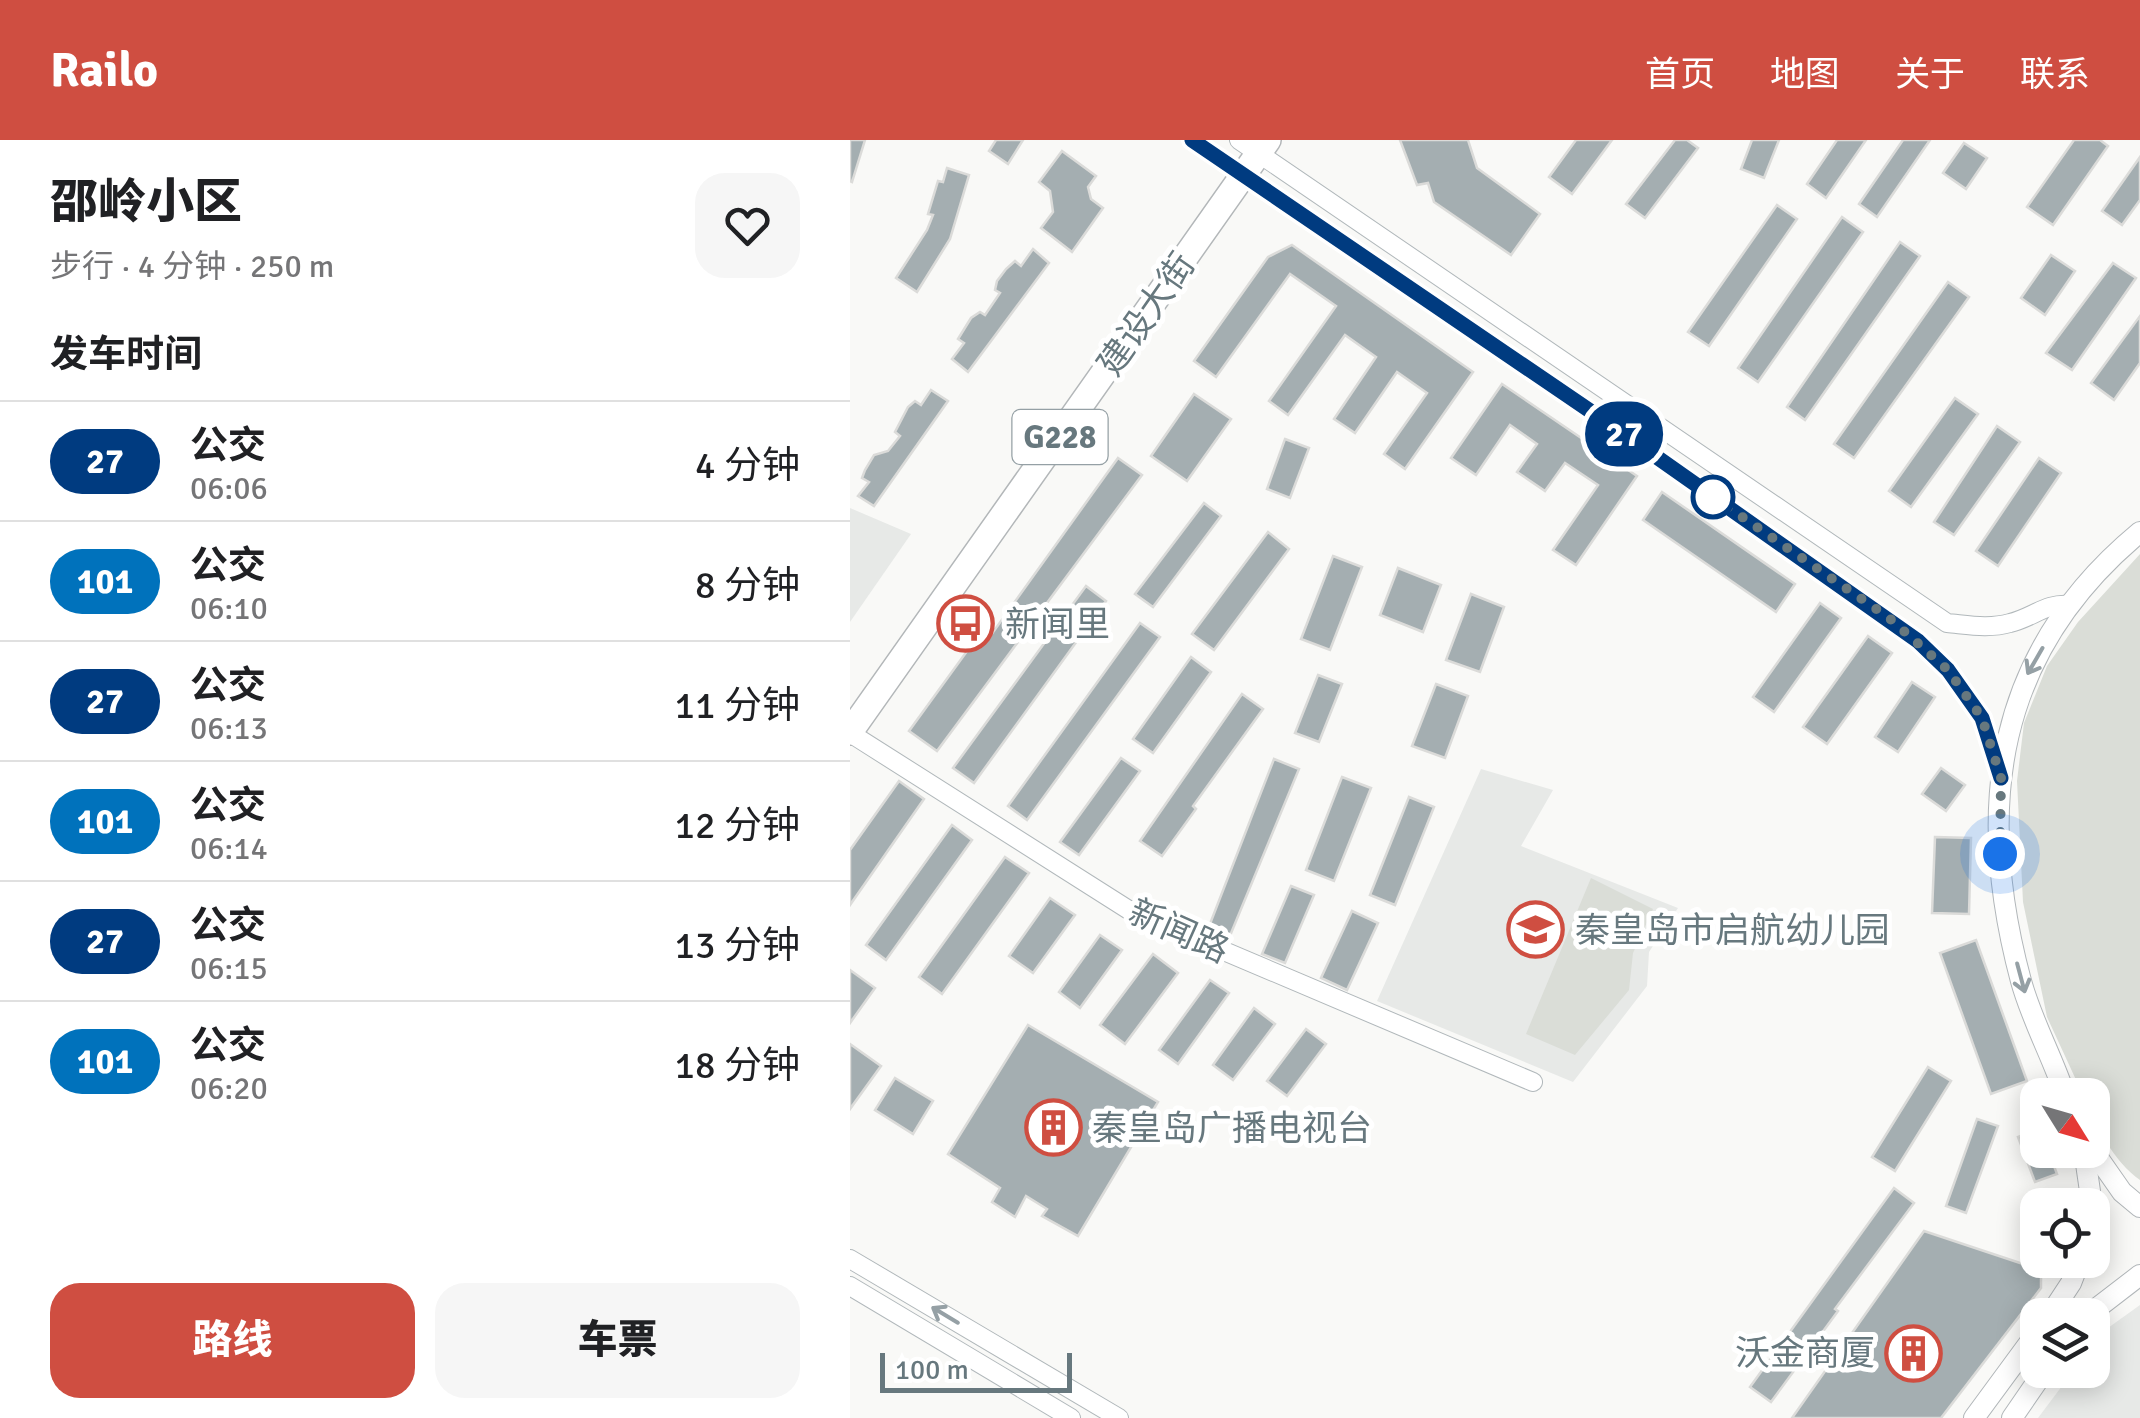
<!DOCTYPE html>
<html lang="zh">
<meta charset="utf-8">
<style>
body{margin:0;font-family:Signika,"Noto Sans SC",sans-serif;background:#f6f6f6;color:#202124;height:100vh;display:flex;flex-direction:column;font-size:38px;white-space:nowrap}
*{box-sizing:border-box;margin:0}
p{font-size:32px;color:#757577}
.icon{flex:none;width:55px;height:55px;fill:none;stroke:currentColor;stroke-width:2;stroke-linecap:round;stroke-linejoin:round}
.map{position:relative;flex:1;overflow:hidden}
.panel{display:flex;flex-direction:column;background:#fff;width:850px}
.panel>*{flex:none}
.badge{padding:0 20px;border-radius:32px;font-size:35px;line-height:65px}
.needle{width:65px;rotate:127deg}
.buttons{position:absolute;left:1170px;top:938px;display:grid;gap:20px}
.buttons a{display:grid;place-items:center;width:90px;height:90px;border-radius:20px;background:#fff;box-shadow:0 5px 25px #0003;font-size:50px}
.scale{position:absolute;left:30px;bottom:25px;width:192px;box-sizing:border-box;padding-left:10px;border:5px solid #67787e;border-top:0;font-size:28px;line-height:35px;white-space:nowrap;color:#67787e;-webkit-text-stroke:8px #fff;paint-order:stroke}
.you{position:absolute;width:50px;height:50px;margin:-25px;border:8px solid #fff;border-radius:50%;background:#1a73e8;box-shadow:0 0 0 15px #1a73e833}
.map>.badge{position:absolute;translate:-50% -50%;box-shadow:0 0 0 5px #fff}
h2{padding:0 50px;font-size:38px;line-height:90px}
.round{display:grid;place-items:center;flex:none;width:105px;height:105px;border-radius:30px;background:#f6f6f6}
.summary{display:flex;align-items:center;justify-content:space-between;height:170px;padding:0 50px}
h1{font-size:48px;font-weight:800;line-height:75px}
.primary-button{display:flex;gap:20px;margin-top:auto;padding:20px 50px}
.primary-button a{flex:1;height:115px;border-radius:30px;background:#cf4e41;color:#fff;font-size:40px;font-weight:800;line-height:115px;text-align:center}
.primary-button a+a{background:#f6f6f6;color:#202124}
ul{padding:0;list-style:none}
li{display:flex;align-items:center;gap:30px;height:120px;padding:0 50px;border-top:2px solid #e0e0e0}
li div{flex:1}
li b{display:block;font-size:38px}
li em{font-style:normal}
li .badge{min-width:110px;font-weight:700;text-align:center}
header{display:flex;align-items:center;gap:60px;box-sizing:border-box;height:140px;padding:0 50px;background:#cf4e41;color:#fff}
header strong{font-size:48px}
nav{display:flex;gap:55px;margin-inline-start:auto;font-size:35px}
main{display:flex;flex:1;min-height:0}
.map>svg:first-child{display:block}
</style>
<header>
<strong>Railo</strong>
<nav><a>首页</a><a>地图</a><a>关于</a><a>联系</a></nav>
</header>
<main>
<section class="panel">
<div class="summary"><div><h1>邵岭小区</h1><p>步行 · 4 分钟 · 250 m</p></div><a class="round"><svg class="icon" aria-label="heart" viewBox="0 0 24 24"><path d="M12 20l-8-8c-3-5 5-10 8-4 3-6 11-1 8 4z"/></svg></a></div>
<h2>发车时间</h2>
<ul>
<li><span class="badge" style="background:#003b80;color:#fff">27</span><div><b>公交</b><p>06:06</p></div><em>4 分钟</em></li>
<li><span class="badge" style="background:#0072bc;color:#fff">101</span><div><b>公交</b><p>06:10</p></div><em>8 分钟</em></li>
<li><span class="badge" style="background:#003b80;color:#fff">27</span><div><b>公交</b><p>06:13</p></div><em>11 分钟</em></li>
<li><span class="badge" style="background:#0072bc;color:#fff">101</span><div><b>公交</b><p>06:14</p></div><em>12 分钟</em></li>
<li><span class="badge" style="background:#003b80;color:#fff">27</span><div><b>公交</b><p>06:15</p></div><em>13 分钟</em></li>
<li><span class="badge" style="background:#0072bc;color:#fff">101</span><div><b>公交</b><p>06:20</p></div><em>18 分钟</em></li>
</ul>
<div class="primary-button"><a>路线</a><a>车票</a></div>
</section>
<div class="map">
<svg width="1290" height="1278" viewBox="0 0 1290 1278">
<rect width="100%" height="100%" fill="#f9f9f7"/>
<!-- built -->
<g fill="#e7e9e7">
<polygon points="0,368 61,394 0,482"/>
<polygon points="631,629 703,650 671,706 828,768 799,812 797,846 723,942 527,861"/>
<polygon points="1290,1165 1290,1278 1188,1278 1224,1230 1242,1230 1243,1205 1251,1193"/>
</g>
<!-- green -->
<g fill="#daddd7">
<path d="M 1290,414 L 1290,1040 C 1265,1022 1242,986 1242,955 L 1233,955 L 1197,877 L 1173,762 L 1167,641 L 1174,583 L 1197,526 L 1228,482 Z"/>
<polygon points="741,738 803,769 783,813 779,850 725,915 676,894"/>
</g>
<!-- building -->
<g fill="#a4aeb1" stroke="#dbdbd9" stroke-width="2.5">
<polygon points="0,0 15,0 2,42 0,41"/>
<polygon points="146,0 173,0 158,24 139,11"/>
<polygon points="550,0 618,0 627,28 690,74 661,115 584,62 578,43 567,45"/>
<polygon points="726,0 762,0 722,54 699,37"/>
<polygon points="825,0 837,0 848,8 795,78 776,64"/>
<polygon points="902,0 929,0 914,38 891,29"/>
<polygon points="987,0 1016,0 976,58 957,44"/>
<polygon points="1053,0 1080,0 1027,77 1009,64"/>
<polygon points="1224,0 1250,0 1258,6 1203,85 1177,67"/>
<polygon points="1114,3 1137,18 1116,49 1093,33"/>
<polygon points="212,11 246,36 238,47 241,59 253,68 222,112 191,88 203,72 200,51 189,42"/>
<polygon points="1290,17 1290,60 1272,85 1252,71"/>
<polygon points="97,28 119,35 100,99 67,152 46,138 77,90 83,75 78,74 88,41 93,42"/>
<polygon points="927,65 947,79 859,206 838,192"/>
<polygon points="992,77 1013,92 908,242 888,228"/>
<polygon points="1050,102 1070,116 955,280 937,267"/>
<polygon points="442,105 623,232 555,329 534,314 577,253 547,232 505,293 484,279 526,217 495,195 438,275 419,261 486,166 440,134 366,237 344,221 418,117"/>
<polygon points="183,109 199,123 118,232 102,219 114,203 108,199 121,178 130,172 135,175 150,153 145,150 147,141 156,129 165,121 171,126"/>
<polygon points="1201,115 1225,131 1195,175 1171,158"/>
<polygon points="1263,123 1286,138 1222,230 1196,213"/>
<polygon points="1098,142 1119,157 1004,318 984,304"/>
<polygon points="1290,176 1290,223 1264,260 1241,243"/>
<polygon points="652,244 787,336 726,425 703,410 748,345 715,323 695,351 667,332 687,304 660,285 626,335 601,318"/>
<polygon points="81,250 98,261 24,366 8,356 19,342 12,338 15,330 24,315 38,311 50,296 45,292 58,267 65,261 71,265"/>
<polygon points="344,254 381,279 337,341 301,316"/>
<polygon points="1105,258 1128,274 1061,367 1039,351"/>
<polygon points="1147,286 1170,302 1104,395 1084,382"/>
<polygon points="435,299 459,308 440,358 417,349"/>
<polygon points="268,318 292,335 87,611 59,591 128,496 136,502"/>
<polygon points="1189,318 1211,333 1148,426 1126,411"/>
<polygon points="812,352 945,444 926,472 793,380"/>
<polygon points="354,363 371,376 303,467 285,454"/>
<polygon points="418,392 439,409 364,510 342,494"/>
<polygon points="483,416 512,427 480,510 451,499"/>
<polygon points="548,428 591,445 573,492 530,475"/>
<polygon points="236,446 256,461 124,643 103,628"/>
<polygon points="621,454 654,467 630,532 596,520"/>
<polygon points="970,463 991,478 924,572 903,557"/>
<polygon points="290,483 310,497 177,680 158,666"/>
<polygon points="1018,496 1042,513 977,604 953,587"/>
<polygon points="341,517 361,532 303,613 283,599"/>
<polygon points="468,535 492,544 469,602 445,593"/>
<polygon points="1062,542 1085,557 1048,612 1025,597"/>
<polygon points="586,544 618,556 595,618 562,606"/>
<polygon points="392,554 413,569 343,666 346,669 312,716 290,701"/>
<polygon points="271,618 290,631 229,715 210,702"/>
<polygon points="424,619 449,629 379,798 358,789"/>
<polygon points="1091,628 1115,645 1096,671 1072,654"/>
<polygon points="492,637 521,648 484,741 456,730"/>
<polygon points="49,641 74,659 0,765 0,710"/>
<polygon points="559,657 584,667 545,765 520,755"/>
<polygon points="102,685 122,700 36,820 16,805"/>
<polygon points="1085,697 1121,698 1119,774 1082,773"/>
<polygon points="155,717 179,733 92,854 69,837"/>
<polygon points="441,746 464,755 435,823 412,814"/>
<polygon points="200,758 225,775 183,833 159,816"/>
<polygon points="502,771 528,783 497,850 471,838"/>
<polygon points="250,795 272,810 230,868 209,852"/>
<polygon points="1126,800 1177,941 1141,954 1090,813"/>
<polygon points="303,814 328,833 275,904 250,885"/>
<polygon points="0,830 25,848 0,883"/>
<polygon points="360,840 379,853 328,924 309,910"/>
<polygon points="404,868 425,884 383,940 363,925"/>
<polygon points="178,885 308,962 228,1096 192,1076 197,1069 176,1056 165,1077 142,1062 150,1048 98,1014"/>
<polygon points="456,889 476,904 437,956 417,941"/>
<polygon points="0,904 31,926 0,969"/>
<polygon points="1078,927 1101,941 1045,1031 1022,1017"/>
<polygon points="45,938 83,961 63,994 25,970"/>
<polygon points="1127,979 1148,986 1116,1073 1096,1066"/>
<polygon points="1188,989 1188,1010 1198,1010 1207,1034 1185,1042 1168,997"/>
<polygon points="1044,1048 1064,1063 985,1169 988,1171 921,1262 900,1247"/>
<polygon points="1074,1091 1191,1130 1191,1148 1091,1278 942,1278"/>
</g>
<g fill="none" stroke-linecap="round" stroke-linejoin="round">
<defs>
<g id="secondary">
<polyline points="342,0 774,294 1068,501 1098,531 1132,578 1151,638"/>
<path d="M 389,0 L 1097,483 C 1119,485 1139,489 1160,483 C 1182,478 1197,462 1220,465"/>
<polyline points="0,593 282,772 683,942"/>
<polyline points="0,1119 269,1278"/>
<polyline points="0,1146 221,1278"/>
</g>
<g id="primary">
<path d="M 1215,955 C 1202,916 1182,881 1171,841 C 1124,666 1145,512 1290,392"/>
<polyline points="1242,1009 1272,1052 1290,1067"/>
<polyline points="1234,1010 1242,1065"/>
<polyline points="1200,1175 1221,1143 1230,1120"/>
<polyline points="1238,1175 1290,1135"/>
<polyline points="1124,1278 1188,1191"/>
<polyline points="1162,1278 1195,1230"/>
</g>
<polyline id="highway" points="0,592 418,0"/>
</defs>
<!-- secondary casing -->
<use href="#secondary" stroke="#b1b8bb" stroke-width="20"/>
<!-- primary casing -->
<use href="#primary" stroke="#b1b6b9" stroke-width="22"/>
<!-- highway casing -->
<use href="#highway" stroke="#b3b7b9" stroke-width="28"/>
<!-- secondary -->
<use href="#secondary" stroke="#fff" stroke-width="18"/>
<!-- primary -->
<use href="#primary" stroke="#fff" stroke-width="20"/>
<!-- highway -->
<use href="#highway" stroke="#fff" stroke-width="25"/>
</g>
<!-- one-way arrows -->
<defs><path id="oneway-shaft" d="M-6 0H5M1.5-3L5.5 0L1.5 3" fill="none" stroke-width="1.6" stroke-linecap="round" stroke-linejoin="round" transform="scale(2.5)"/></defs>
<g stroke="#95a0a5">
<use href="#oneway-shaft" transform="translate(1185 521) rotate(120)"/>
<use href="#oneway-shaft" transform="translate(1171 838) rotate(75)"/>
<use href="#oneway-shaft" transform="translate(95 1175) rotate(-149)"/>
</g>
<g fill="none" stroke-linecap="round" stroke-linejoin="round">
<defs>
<polyline id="line" points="342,0 774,294 1068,501 1098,530 1132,578 1151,638"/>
</defs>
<!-- line casing -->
<use href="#line" stroke="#fff" stroke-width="22"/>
<!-- line -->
<use href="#line" stroke="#003b80" stroke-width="15"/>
<!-- walk -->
<polyline stroke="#67787e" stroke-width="10" stroke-dasharray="0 18" points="863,357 1038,477 1098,530 1132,578 1151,638 1150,714"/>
</g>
<!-- icons -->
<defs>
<symbol id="bus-ring" viewBox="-11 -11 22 22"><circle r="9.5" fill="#fff" stroke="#cf4e41" stroke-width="1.5"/><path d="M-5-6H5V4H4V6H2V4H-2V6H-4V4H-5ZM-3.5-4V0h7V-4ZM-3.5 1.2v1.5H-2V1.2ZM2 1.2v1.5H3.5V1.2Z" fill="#cf4e41"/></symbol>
<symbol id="school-ring" viewBox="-11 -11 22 22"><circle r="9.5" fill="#fff" stroke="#cf4e41" stroke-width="1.5"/><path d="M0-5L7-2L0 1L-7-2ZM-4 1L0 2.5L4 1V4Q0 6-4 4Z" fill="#cf4e41"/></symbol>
<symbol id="building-ring" viewBox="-11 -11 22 22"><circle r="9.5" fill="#fff" stroke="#cf4e41" stroke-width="1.5"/><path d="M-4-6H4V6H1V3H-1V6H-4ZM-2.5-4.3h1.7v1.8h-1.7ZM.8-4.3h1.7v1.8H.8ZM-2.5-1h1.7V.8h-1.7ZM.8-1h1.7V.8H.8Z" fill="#cf4e41"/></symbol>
</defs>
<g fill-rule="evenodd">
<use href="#bus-ring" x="84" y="452" width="63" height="63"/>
<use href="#school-ring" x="654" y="758" width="63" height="63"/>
<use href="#building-ring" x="172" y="956" width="63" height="63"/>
<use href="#building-ring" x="1032" y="1182" width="63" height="63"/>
</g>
<!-- markers -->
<circle fill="#fff" stroke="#003b80" stroke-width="5" cx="863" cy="357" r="20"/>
<g text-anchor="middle" stroke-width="10" stroke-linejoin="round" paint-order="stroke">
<!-- shield labels -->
<rect fill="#fff" stroke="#95a0a5" stroke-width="2.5" x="162.5" y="270" width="95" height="54" rx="8"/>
<g font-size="32" font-weight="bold" fill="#67787e">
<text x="210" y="308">G228</text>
</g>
<!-- street labels -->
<g font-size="35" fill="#67787e" stroke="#fff">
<text transform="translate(296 174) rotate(-55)" y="12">建设大街</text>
<text transform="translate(329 791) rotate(24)" y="12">新闻路</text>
</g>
<!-- poi labels -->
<g font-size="35" fill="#67787e" stroke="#fff" text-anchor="start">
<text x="155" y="496">新闻里</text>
<text x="725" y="802">秦皇岛市启航幼儿园</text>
<text x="242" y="1000">秦皇岛广播电视台</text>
<text x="1025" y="1225" text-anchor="end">沃金商厦</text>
</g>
</g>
</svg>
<div class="buttons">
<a><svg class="needle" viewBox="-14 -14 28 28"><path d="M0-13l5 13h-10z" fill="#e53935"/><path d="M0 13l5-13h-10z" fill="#757577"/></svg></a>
<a><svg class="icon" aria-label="locate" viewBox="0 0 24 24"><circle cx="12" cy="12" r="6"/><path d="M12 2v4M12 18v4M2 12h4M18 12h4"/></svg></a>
<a><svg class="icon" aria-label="layers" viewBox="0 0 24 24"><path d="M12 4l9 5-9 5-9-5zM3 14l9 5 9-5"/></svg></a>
</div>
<div class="scale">100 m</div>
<div class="you" style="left:1150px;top:714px"></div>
<b class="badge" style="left:774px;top:294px;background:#003b80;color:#fff">27</b>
</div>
</main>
